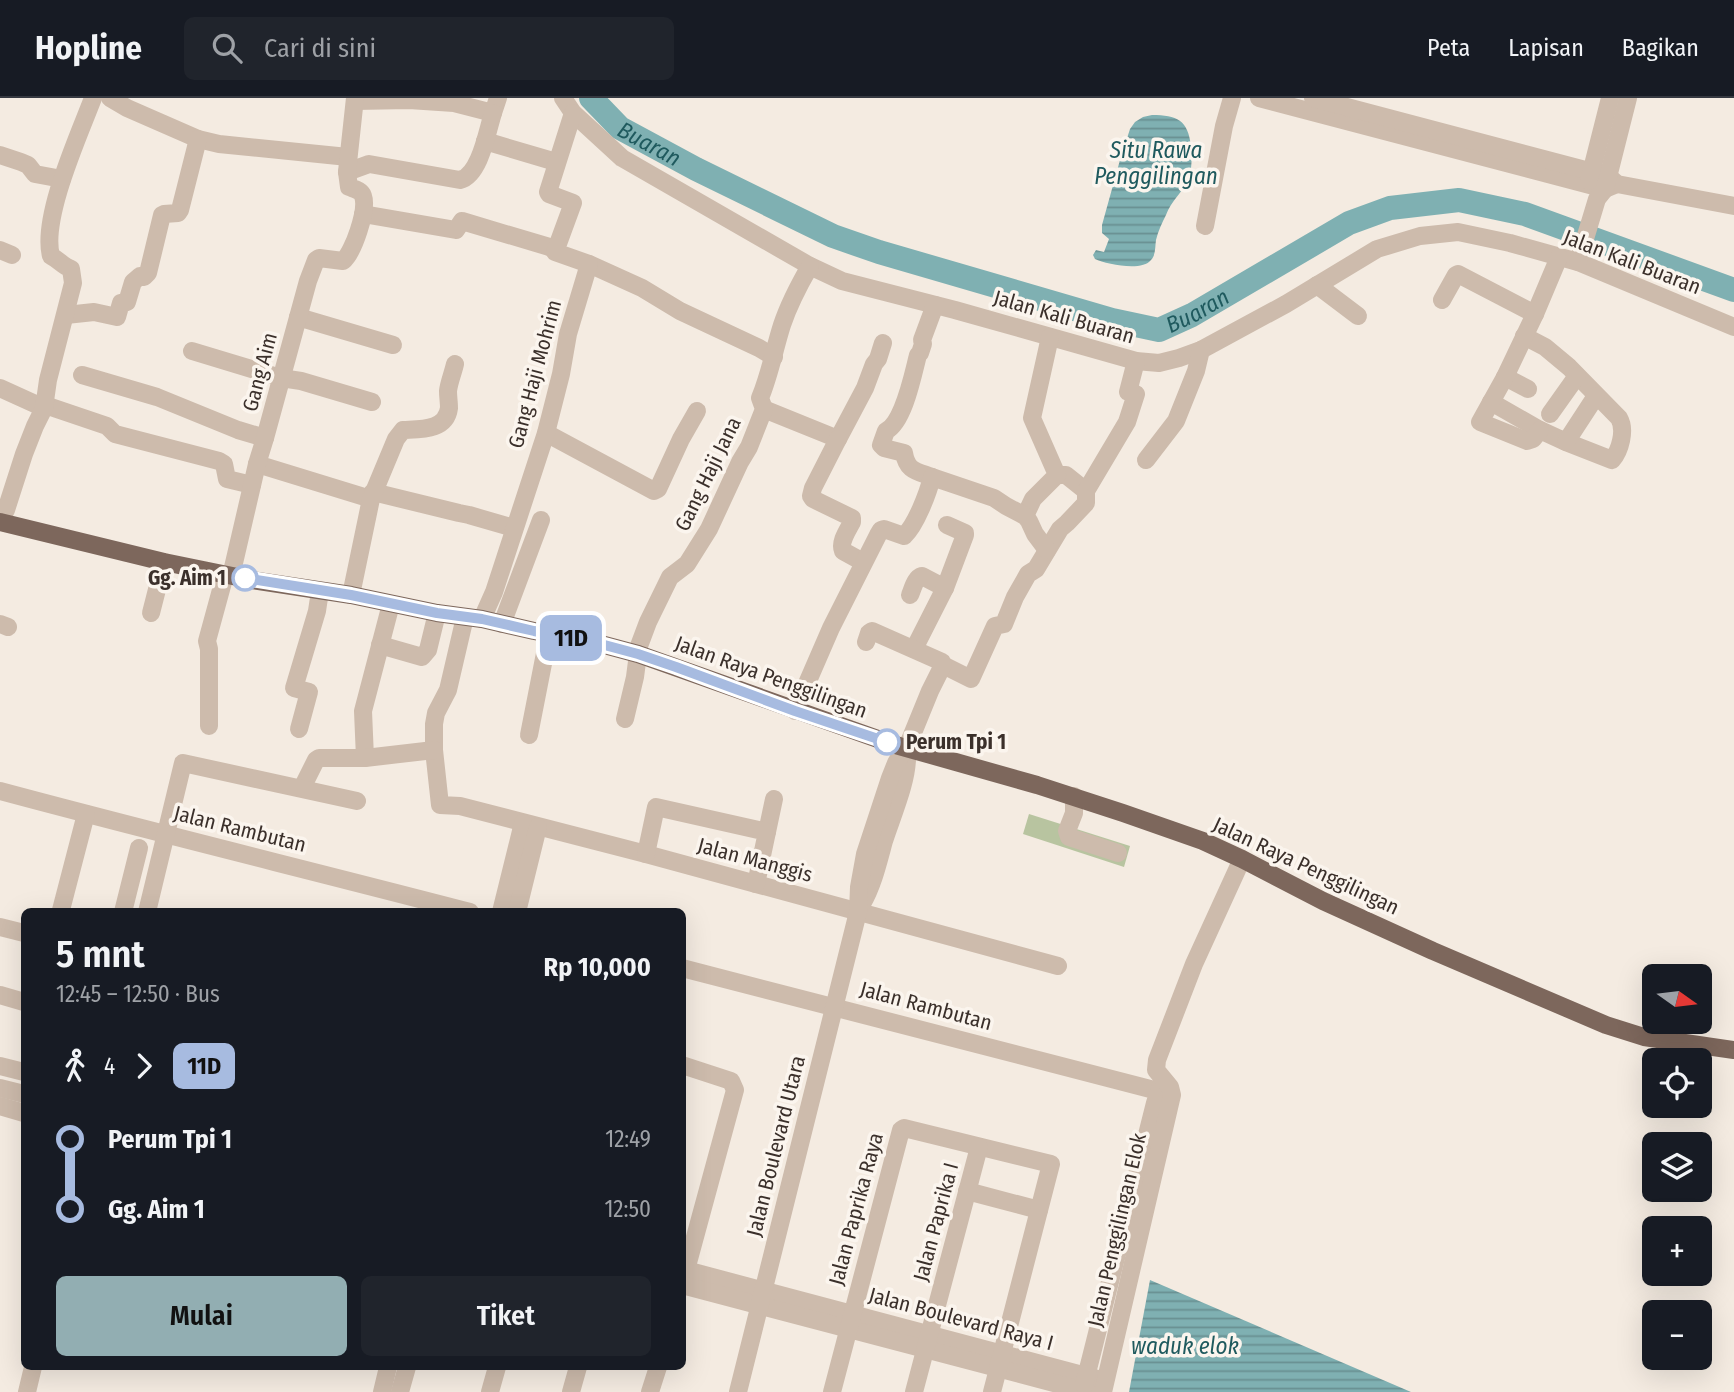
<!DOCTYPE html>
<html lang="id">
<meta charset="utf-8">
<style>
body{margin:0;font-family:"Fira Sans Condensed",sans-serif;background:#20242c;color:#f1f3f6;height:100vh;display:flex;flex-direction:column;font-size:26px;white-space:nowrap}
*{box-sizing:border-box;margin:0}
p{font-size:23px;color:#9ea1a6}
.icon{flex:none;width:38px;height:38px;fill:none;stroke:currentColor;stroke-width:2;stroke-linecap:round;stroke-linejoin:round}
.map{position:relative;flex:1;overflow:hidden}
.sheet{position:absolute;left:21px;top:810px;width:665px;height:462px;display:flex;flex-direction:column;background:#171b24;border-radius:10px;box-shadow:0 7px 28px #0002}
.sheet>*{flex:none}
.badge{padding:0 14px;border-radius:10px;font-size:24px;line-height:46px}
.needle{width:46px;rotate:104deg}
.controls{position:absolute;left:1642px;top:866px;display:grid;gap:14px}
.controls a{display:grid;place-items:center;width:70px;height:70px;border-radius:10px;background:#171b24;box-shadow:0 7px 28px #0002;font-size:35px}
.map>.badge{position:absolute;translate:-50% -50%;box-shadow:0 0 0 4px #fff}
.legs{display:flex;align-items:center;gap:10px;height:77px;padding:0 35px;font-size:23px}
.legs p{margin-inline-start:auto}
.headline{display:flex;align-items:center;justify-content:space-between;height:119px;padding:0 35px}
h1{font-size:38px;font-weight:600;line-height:52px}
.action{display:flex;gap:14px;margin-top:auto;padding:14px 35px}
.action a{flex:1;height:80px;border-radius:10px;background:#92aeb2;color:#111;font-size:28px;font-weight:600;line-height:80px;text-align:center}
.action a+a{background:#20242c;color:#f1f3f6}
ul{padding:0 35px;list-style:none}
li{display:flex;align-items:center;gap:24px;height:70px;font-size:26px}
li i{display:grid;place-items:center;width:10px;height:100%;margin:0 9px;background:currentColor}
li i::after{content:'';width:18px;height:18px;margin:-9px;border:5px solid;border-radius:50%;background:#171b24}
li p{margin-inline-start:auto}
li:first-child i{background:linear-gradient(#0000 50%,currentColor 0)}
li:last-child i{background:linear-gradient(currentColor 50%,#0000 0)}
header{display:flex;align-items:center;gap:42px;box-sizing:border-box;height:98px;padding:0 35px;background:#171b24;border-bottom:2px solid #363941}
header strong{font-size:33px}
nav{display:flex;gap:38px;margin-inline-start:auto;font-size:24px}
.search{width:490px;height:63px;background:#20242c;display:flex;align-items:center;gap:18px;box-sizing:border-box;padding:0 24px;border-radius:10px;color:#9ea1a6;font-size:26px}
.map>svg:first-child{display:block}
</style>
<header>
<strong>Hopline</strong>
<div class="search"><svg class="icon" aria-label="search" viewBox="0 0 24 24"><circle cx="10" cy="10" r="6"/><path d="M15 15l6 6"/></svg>Cari di sini</div>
<nav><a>Peta</a><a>Lapisan</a><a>Bagikan</a></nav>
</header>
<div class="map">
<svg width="1734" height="1294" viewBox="0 0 1734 1294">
<defs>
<pattern id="water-rules" width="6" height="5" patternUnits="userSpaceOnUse" patternTransform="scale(1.75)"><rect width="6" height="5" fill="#7fb0b2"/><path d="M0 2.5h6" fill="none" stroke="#699091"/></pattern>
</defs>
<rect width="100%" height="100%" fill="#f4ebe1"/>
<!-- grass -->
<polygon fill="#b8c4a0" points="1029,716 1130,748 1124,769 1023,736"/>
<!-- water -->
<g fill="url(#water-rules)">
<path d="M 1152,17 C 1177,17 1188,22 1191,48 C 1192,58 1192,71 1189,80 C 1183,94 1171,103 1166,117 C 1162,125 1158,133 1156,142 C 1155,148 1156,157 1151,162 C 1142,174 1106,166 1095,161 L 1093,157 L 1096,152 L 1104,154 L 1109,141 L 1102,135 L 1102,127 L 1120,62 L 1130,31 L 1135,24 L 1143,19 Z"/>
<polygon points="1150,1182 1411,1294 1129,1294"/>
</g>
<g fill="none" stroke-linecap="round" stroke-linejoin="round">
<!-- river -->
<path stroke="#7fb0b2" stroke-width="24" id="s1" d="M 591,0 L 620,30 L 696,71 L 833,138 L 879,154 L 1112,222 L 1159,232 L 1192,217 L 1349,125 L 1390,110 L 1459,102 L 1525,116 L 1734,192"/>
<!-- minor -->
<g stroke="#cdbbac" stroke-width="18">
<polyline points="110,0 127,10 198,41 219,46 348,59"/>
<polyline points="563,0 573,15 622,60 810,168 842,183 955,212 1136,263 1159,265 1179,260 1201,252 1286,206 1377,151 1420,138 1458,134 1510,145 1578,164 1734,229"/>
<polyline points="1259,0 1605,91 1617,86"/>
<polyline points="1313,0 1608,78 1617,86 1734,108"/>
<polyline points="355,3 409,2 454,5 493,15 498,0"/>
<polyline points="485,43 556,64"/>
<polyline points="0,57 21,64 28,67 35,76 62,81"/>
<path d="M 347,74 L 369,66 L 460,82 C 480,77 487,34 493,15"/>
<polyline points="1589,83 1610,0"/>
<polyline points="363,116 456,132 462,123 556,151"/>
<polyline points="1205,128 1224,28 1232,0"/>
<polyline points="0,152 12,157"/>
<polyline points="1578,164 1597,101 1605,91 1628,0"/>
<polyline points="589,166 642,190 680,213 759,250 774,259"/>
<polyline points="1317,187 1358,218"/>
<polyline points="1442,202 1456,177 1458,176 1535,216"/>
<polyline points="66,217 94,214 117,219 121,205 127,204 133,184 140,178 144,179 148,175 162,117 164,116 178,115 180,112 198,41"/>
<polyline points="298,219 393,247"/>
<polyline points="192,253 281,280 301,283 372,304"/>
<polyline points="82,277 157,299 238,332 265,340"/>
<polyline points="1505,279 1528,291"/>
<polyline points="0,290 44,310"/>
<path d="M 1491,304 L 1540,332 L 1566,344 L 1612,362 C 1620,353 1626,332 1619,320 L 1569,269 L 1545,249 L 1524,238"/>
<polyline points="45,307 107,328 115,336 219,363 224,366 227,381 252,387"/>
<polyline points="764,311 838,341 865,290 874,266 878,261 883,245"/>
<polyline points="1550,316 1577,278"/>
<polyline points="1540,332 1533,341 1527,343 1480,324 1505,279 1535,216 1559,159"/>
<polyline points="546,335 654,393 658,391 681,341 697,313"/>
<path d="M 838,341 L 813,390 L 811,398 L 813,401 L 852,420 L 852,424 C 848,432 839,444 843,453 L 863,464"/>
<polyline points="1566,344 1596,298"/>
<polyline points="1146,362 1176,323 1196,273 1201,252"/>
<polyline points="257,366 371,401"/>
<polyline points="1057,377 1066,377 1086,393"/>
<path d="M 932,379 C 916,373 907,373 904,355 L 884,350 L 881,347 L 886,333 C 904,324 913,276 918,257 L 920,255 L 923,246 L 922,242 L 935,207"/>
<polyline points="373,394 459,415 469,417 514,430"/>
<polyline points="1025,418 1033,401 1057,377 1032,320 1050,239"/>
<path d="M 0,423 L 6,412 L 24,356 L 35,328 L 44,310 L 48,282 L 73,185 L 71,171 C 63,168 59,162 51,158 C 41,120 79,37 93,0"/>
<path d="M 231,478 L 257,366 L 265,340 L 308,183 L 316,162 L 319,160 L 343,163 C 353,155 368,112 363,98 C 361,92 354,91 349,89 L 347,74 L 355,0"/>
<path d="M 351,497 L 371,401 L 396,341 L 403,332 C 420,331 446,333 449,310 C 449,304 448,299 448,293 C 449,284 453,275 455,266"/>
<path d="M 910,497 C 913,490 915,480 922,478 L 945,490"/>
<polyline points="151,515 164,464"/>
<polyline points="465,519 448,592 436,615 434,626 434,652 440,707 460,708 646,756 1058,868"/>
<polyline points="482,521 494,494 546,335 561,276 568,236 589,166 555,154 573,105 549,96 548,94 573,15"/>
<polyline points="0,526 8,529"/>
<polyline points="502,526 541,422"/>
<polyline points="380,547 422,559 428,552 437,515"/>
<polyline points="914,551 945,490 965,437 965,435 947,427"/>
<polyline points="943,567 971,581 995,528 1004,526 1015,499 1028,476 1036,471 1060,431 1067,425 1086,405 1086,393 1127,324 1136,296 1128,294 1136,263"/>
<path d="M 795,613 L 831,530 L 878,437 L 881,432 L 884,431 L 904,438 C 916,427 928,395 932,379 L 994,400 L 1006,408 L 1025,418 L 1029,423 L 1035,436 L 1047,452"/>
<path d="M 625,621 L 635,579 L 639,548 L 648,524 L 670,479 L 687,466 L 709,431 L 740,364 L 749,349 L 764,311 L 760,300 C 770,276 774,252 782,227 C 789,206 799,187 810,168"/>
<polyline points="209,628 209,551 207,543 225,477"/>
<polyline points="299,631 309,594 294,590 317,513 320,493"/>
<polyline points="529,637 549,535"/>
<polyline points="365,660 363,613 391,506"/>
<polyline points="302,690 316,662 319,660 365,660 434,652"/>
<path d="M 0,693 C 156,735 313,773 470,814"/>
<polyline points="1074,698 1074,715 1067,733 1069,739 1118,755"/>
<polyline points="767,734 774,701"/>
<polyline points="646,756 656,709 767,734 756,786"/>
<path d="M 862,806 C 873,787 878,765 884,743 C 892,718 908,682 907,657"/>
<polyline points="61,812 86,716"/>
<polyline points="123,814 139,750"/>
<polyline points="147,814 183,665 357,703"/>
<polyline points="501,814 523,725"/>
<polyline points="517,814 538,729"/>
<polyline points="0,829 24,835"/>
<polyline points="682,870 1158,993"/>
<polyline points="0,897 24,904"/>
<polyline points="682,967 731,983 735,992 686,1172"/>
<polyline points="0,968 24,974"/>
<polyline points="0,990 24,996"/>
<polyline points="0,1008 24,1015"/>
<polyline points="967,1093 1039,1112"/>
<polyline points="682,1171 1105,1283"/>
<polyline points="682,1187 1088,1294"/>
<polyline points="1084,1287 1155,1005 1162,985"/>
<polyline points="27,1294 33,1269"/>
<polyline points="382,1294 388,1269"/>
<polyline points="400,1294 407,1269"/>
<polyline points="490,1294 497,1269"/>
<polyline points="571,1294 578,1269"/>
<polyline points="650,1294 658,1269"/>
<polyline points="738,1294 858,814 859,789 865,756 890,680 896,665 910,642 930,593 943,567 942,564 872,533 869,535 866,544"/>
<polyline points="832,1294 901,1032 904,1030 1051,1066 992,1294"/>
<polyline points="914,1294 979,1049"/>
<polyline points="1103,1294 1172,997 1170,989 1156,972 1157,962 1194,866 1242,761"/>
</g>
<!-- major -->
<polyline stroke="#7d675c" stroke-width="18" points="0,424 164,464 252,482 351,497 437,515 482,521 534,533 597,545 638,556 892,646 1037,687 1123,715 1203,743 1242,761 1323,803 1433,853 1606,927 1644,939 1734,952"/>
</g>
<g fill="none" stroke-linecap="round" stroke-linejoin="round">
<defs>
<polyline id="line-1" points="245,480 351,497 437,515 482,521 534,533 597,545 638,556 676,569 795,613 887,644"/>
</defs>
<!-- line-1 casing -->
<use href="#line-1" stroke="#fff" stroke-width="16"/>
<!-- line-1 -->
<use href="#line-1" stroke="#a7bbe0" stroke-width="10"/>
</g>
<!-- markers -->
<g fill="#fff" stroke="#a7bbe0" stroke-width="3.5">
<circle cx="245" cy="480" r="12"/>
<circle cx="887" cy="644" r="12"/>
</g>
<g text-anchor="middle" stroke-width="7" stroke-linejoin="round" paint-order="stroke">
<!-- street labels -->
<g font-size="21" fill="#3b302b" stroke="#fbf5ee">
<text transform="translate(1632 164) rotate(21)" y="7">Jalan Kali Buaran</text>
<text transform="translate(1064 219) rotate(16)" y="7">Jalan Kali Buaran</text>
<text transform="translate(260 274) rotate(-75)" y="7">Gang Aim</text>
<text transform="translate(535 276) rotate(-75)" y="7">Gang Haji Mohrim</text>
<text transform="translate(708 376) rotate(-64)" y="7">Gang Haji Jana</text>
<text transform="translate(771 579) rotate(20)" y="7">Jalan Raya Penggilingan</text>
<text transform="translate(240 731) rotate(14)" y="7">Jalan Rambutan</text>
<text transform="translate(755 762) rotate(15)" y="7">Jalan Manggis</text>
<text transform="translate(1306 768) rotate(25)" y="7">Jalan Raya Penggilingan</text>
<text transform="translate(926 908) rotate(15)" y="7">Jalan Rambutan</text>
<text transform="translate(776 1048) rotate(-76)" y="7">Jalan Boulevard Utara</text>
<text transform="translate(856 1111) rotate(-75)" y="7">Jalan Paprika Raya</text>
<text transform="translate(936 1124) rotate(-75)" y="7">Jalan Paprika I</text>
<text transform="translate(1117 1132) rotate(-77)" y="7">Jalan Penggilingan Elok</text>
<text transform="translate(961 1221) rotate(15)" y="7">Jalan Boulevard Raya I</text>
</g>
<!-- stop labels -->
<g font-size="21" font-weight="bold" fill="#3b302b" stroke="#fbf5ee" text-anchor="end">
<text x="226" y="487">Gg. Aim 1</text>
<text x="906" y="651" text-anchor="start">Perum Tpi 1</text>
</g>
<!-- water labels -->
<g font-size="23" font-style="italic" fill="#1f5a5e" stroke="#fbf5ee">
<text dy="8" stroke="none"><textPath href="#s1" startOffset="75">Buaran</textPath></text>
<text x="1156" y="60">Situ Rawa<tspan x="1156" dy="26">Penggilingan</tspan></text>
<text dy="8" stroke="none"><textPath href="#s1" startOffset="663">Buaran</textPath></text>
<text x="1185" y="1256">waduk elok</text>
</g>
</g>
</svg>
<div class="controls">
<a><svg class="needle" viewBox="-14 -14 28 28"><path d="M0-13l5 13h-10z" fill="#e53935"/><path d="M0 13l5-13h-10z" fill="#9ea1a6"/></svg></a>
<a><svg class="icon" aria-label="locate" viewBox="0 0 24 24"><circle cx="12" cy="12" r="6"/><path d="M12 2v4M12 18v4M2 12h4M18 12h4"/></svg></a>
<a><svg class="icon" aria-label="layers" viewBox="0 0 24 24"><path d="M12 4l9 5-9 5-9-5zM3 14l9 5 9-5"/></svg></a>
<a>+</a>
<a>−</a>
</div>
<b class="badge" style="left:571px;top:540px;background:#a7bbe0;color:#111">11D</b>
<section class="sheet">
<div class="headline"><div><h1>5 mnt</h1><p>12:45 – 12:50 · Bus</p></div><b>Rp 10,000</b></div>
<div class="legs"><svg class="icon" aria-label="walk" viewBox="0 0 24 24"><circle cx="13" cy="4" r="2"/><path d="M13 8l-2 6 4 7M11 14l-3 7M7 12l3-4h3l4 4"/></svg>4<svg class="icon" aria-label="forward" viewBox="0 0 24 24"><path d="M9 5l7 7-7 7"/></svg><b class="badge" style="background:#a7bbe0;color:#111">11D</b></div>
<ul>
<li><i style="color:#a7bbe0"></i><b>Perum Tpi 1</b><p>12:49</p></li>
<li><i style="color:#a7bbe0"></i><b>Gg. Aim 1</b><p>12:50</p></li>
</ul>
<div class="action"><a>Mulai</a><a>Tiket</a></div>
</section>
</div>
